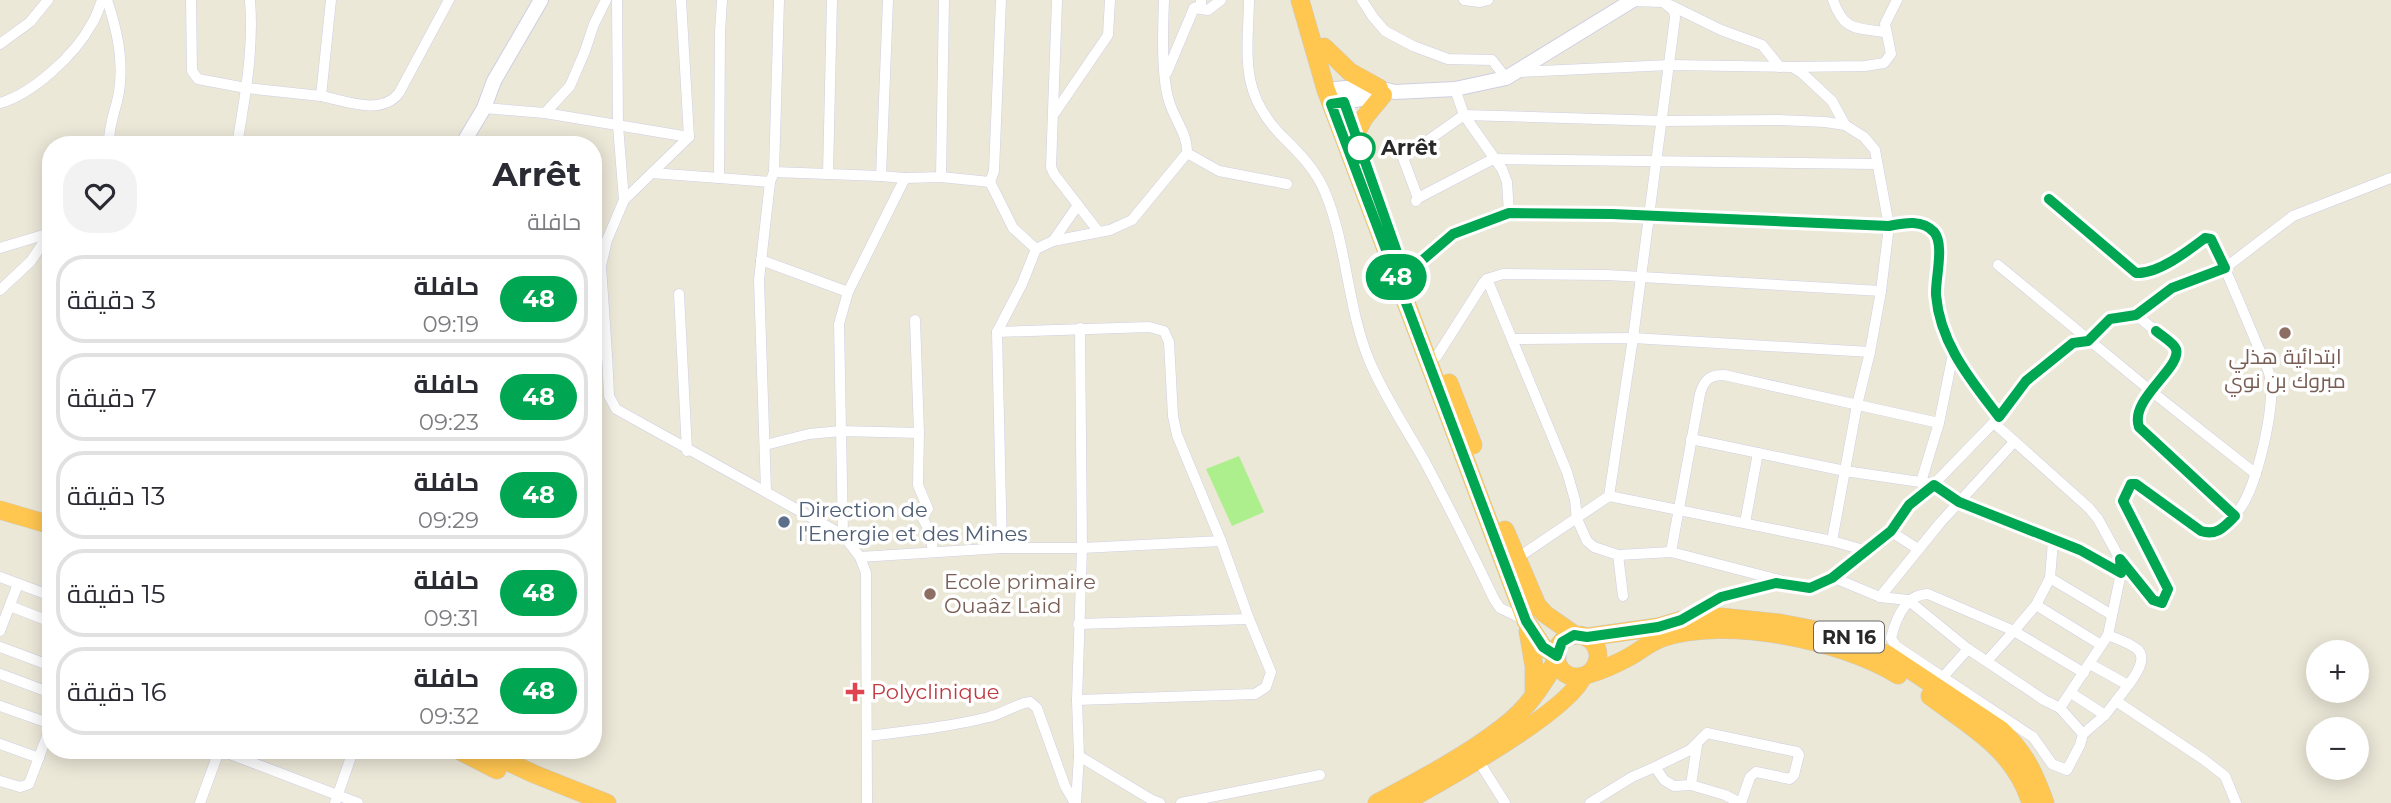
<!DOCTYPE html>
<html lang="ar">
<meta charset="utf-8">
<style>
body{margin:0;font-family:Montserrat,Cairo,sans-serif;background:#f2f2f3;color:#2b2b33;direction:rtl;height:100vh;display:flex;flex-direction:column;font-size:26px;white-space:nowrap}
*{box-sizing:border-box;margin:0}
p{font-size:23px;color:#7c7c81}
.icon{flex:none;width:38px;height:38px;fill:none;stroke:currentColor;stroke-width:2;stroke-linecap:round;stroke-linejoin:round}
.map{position:relative;flex:1;overflow:hidden;direction:ltr}
.side{position:absolute;left:42px;top:136px;width:560px;height:623px;display:flex;flex-direction:column;background:#fff;border-radius:28px;box-shadow:0 4px 18px #0003;direction:rtl}
.side>*{flex:none}
.badge{padding:0 14px;border-radius:23px;font-size:24px;line-height:46px}
.controls{position:absolute;left:2306px;top:640px;display:grid;gap:14px}
.controls a{display:grid;place-items:center;width:63px;height:63px;border-radius:50%;background:#fff;box-shadow:0 4px 18px #0003;font-size:35px}
.map>.badge{position:absolute;translate:-50% -50%;box-shadow:0 0 0 4px #fff}
.round{display:grid;place-items:center;flex:none;width:74px;height:74px;border-radius:28px;background:#f2f2f3}
.summary{display:flex;align-items:center;justify-content:space-between;height:119px;padding:0 21px}
h1{font-size:33px;font-weight:700;line-height:52px}
ul{padding:0;list-style:none}
li{display:flex;align-items:center;gap:21px;height:88px;margin:0 14px 10px;padding:0 7px;border:4px solid #e1e1e2;border-radius:28px}
li div{flex:1}
li b{display:block;font-size:26px}
li em{font-style:normal}
li .badge{min-width:77px;font-weight:700;text-align:center}
.map>svg:first-child{display:block}
</style>
<div class="map">
<svg width="2391" height="803" viewBox="0 0 2391 803">
<rect width="100%" height="100%" fill="#ece8d8"/>
<!-- pitch -->
<polygon fill="#adef8c" points="1239,456 1264,512 1232,526 1206,469"/>
<g fill="none" stroke-linecap="round" stroke-linejoin="round">
<defs>
<g id="street">
<path d="M 107,0 C 117,30 124,60 119,92 C 116,110 108,126 109,145"/>
<polyline points="191,0 192,71 198,79 246,88 321,96"/>
<path d="M 331,0 L 321,96 C 346,101 381,116 399,93 L 449,0"/>
<polyline points="779,0 774,172 881,176"/>
<polyline points="888,0 881,176 905,178"/>
<polyline points="1057,0 1051,167 1054,174 1098,231"/>
<path d="M 1164,0 C 1163,27 1161,76 1169,101 C 1174,119 1188,134 1187,153 L 1132,220 L 1110,230 L 1053,241 L 1036,249 L 1022,284 L 997,332 L 1002,548 L 1082,548 L 1221,541"/>
<path d="M 1249,0 C 1248,54 1239,91 1280,134 C 1298,152 1315,168 1325,192 C 1347,245 1347,306 1369,360 C 1384,396 1406,428 1425,462 C 1449,507 1472,553 1494,599 L 1500,608 L 1525,620"/>
<polyline points="1362,0 1373,17 1385,31 1413,46 1448,59 1492,60 1506,78"/>
<polyline points="1464,0 1480,2 1488,0"/>
<path d="M 1833,0 C 1844,31 1855,28 1885,32"/>
<polyline points="1670,5 1721,30 1762,45 1780,67"/>
<polyline points="1194,8 1208,10 1221,0"/>
<polyline points="0,44 30,22 48,0"/>
<polyline points="1792,67 1865,66 1884,63 1891,54 1885,24 1897,0"/>
<polyline points="1167,72 1194,8 1201,5 1201,0"/>
<polyline points="1518,72 1670,65 1792,67 1802,73 1832,101 1845,125"/>
<polyline points="1455,89 1464,115 1502,169 1507,182 1509,213"/>
<path d="M 0,103 C 32,94 75,55 91,25 C 96,18 99,8 102,0"/>
<polyline points="484,108 545,113 689,137"/>
<polyline points="545,113 570,86 585,51 594,24 606,0"/>
<polyline points="1054,114 1108,35 1110,0"/>
<path d="M 237,145 C 245,97 254,49 250,0"/>
<polyline points="1187,153 1219,171 1287,184"/>
<polyline points="652,173 719,178 720,32 722,0"/>
<polyline points="828,173 832,0"/>
<polyline points="941,177 944,0"/>
<polyline points="719,178 770,182"/>
<polyline points="990,182 994,171 1001,0"/>
<polyline points="1418,198 1403,158 1464,115 1663,121 1779,120 1825,122 1845,125 1864,137 1875,150 1889,226 1881,291 1870,352 1857,405 1832,541"/>
<path d="M 2049,199 L 2136,273 C 2158,274 2188,251 2205,238 L 2211,239 C 2227,271 2240,304 2254,337 C 2259,350 2267,364 2270,377 C 2276,405 2257,487 2239,510 C 2229,523 2219,537 2201,531 L 2133,483 L 2125,494 L 2123,501 L 2168,589 L 2167,596 L 2162,603 L 2153,600 L 2120,559"/>
<polyline points="624,200 689,137 681,0"/>
<polyline points="1416,201 1418,198 1493,159 1876,164"/>
<polyline points="1053,241 1078,205"/>
<polyline points="0,248 50,233"/>
<polyline points="761,260 848,292"/>
<polyline points="1998,265 2151,391 2256,474"/>
<path d="M 1405,275 L 1453,234 L 1509,213 L 1612,214 L 1889,226 C 1904,223 1922,219 1934,232 C 1946,244 1934,283 1938,300 C 1941,318 1945,336 1952,352 C 1962,376 1984,397 1999,417"/>
<polyline points="1487,279 1567,472 1575,500 1577,519 1587,541 1594,547 1618,555 1623,596"/>
<polyline points="0,290 31,261 49,234"/>
<polyline points="679,294 687,451"/>
<path d="M 2136,315 L 2176,347 C 2182,373 2129,397 2139,427 L 2235,516"/>
<polyline points="915,320 919,433 918,485 928,509 922,517 930,532 933,552"/>
<polyline points="997,332 1149,327 1164,331 1169,342 1173,416 1177,435 1221,541 1249,619 1271,672 1266,687 1255,694 1077,700"/>
<polyline points="1514,339 1633,338 1870,352"/>
<polyline points="593,353 607,355 609,396 616,409 843,535 860,557 866,573 867,803"/>
<polyline points="607,355 601,266 607,240 624,200 618,126 617,0"/>
<polyline points="1437,356 1484,282 1487,279 1503,274 1607,275 1881,291"/>
<polyline points="1994,423 2089,508 2098,519 2120,559 2121,573 2108,635 2060,708"/>
<path d="M 1691,439 L 1845,471 L 1934,484 L 1959,502 L 2053,541 L 2050,578 L 2036,605 L 2014,631 L 1928,594 C 1906,594 1896,618 1891,638 L 1896,646 L 2033,737 L 2052,764 L 2067,770 L 2080,745 L 2083,734 L 2060,708 L 2044,700 L 1968,649 L 1908,600 L 1880,597 L 1832,577"/>
<polyline points="765,445 809,434 841,431 919,433"/>
<polyline points="1921,482 1939,423 1953,354"/>
<polyline points="766,491 759,280 770,182 774,172"/>
<polyline points="1609,496 1832,541 1867,551"/>
<polyline points="1745,523 1758,453"/>
<polyline points="1890,531 1918,549"/>
<polyline points="843,535 839,324 848,292 905,178 941,177 990,182 1013,228 1036,249"/>
<polyline points="2053,541 2080,550 2121,573"/>
<path d="M 1671,552 L 1700,394 C 1704,380 1709,375 1724,375 L 1939,423"/>
<polyline points="1618,555 1671,552 1783,581"/>
<polyline points="860,557 1002,548"/>
<polyline points="1516,559 1609,496 1633,338 1675,18 1674,11 1663,2 1632,1"/>
<polyline points="0,577 51,596"/>
<polyline points="2050,578 2112,615"/>
<polyline points="1880,597 1940,523 2014,442"/>
<polyline points="2036,605 2101,645"/>
<polyline points="10,606 51,622"/>
<polyline points="1685,617 1721,597 1776,583 1810,588 1832,577 1890,531 1909,505 1934,484 1999,417 2026,381 2073,343 2088,341 2110,319 2136,315 2171,288 2225,268 2293,216 2391,178"/>
<polyline points="1078,624 1249,619"/>
<polyline points="0,631 18,584"/>
<path d="M 2108,635 C 2117,639 2133,644 2139,651 C 2149,664 2124,690 2116,701 L 2203,759 L 2225,776 L 2236,803"/>
<polyline points="0,647 51,666"/>
<polyline points="1987,661 2014,631 2084,673"/>
<polyline points="2090,664 2128,685"/>
<polyline points="0,674 51,693"/>
<polyline points="1942,678 1968,649"/>
<polyline points="2071,693 2105,715"/>
<polyline points="0,706 51,724"/>
<polyline points="2083,734 2105,715 2116,701"/>
<path d="M 868,736 C 908,731 949,727 989,717 C 1003,714 1017,703 1030,702 L 1037,708 L 1065,786 L 1075,803"/>
<polyline points="0,744 39,758"/>
<polyline points="222,751 358,803"/>
<polyline points="1079,756 1152,800 1160,803"/>
<polyline points="1478,760 1505,803"/>
<polyline points="1655,767 1690,750 1707,733 1797,752 1799,755 1794,775 1790,779 1756,772 1750,777 1741,803"/>
<polyline points="0,781 20,787 29,784 51,725"/>
<polyline points="1691,785 1697,745"/>
<polyline points="200,803 219,751"/>
<polyline points="335,803 353,751"/>
<polyline points="1076,803 1079,756 1077,700 1082,548 1080,328"/>
<polyline points="1181,803 1320,775"/>
<polyline points="1590,803 1632,777 1655,767 1664,780 1674,786 1691,785 1725,795 1740,803"/>
</g>
<g id="secondary">
<polyline points="1326,90 1346,88 1379,88 1395,92 1455,89 1506,78 1633,0"/>
<polyline points="1331,104 1384,95"/>
<polyline points="462,145 484,108 494,81 541,0"/>
</g>
<g id="highway">
<polyline points="1300,0 1326,90 1526,621 1543,647 1557,656"/>
<polyline points="1324,47 1350,72 1379,88"/>
<polyline points="1355,135 1364,118 1383,95"/>
<polyline points="1449,383 1473,445"/>
<polyline points="0,510 51,525"/>
<polyline points="1505,530 1537,605 1545,614 1575,635"/>
<polyline points="1528,631 1534,666 1534,695"/>
<circle cx="1577" cy="656" r="21"/>
<path d="M 1587,637 L 1658,627 L 1681,620 L 1721,617 L 1780,623 L 1847,636 L 1888,655 L 2001,730 C 2025,753 2034,772 2045,803"/>
<path d="M 1589,674 C 1604,670 1616,664 1629,657 C 1640,651 1650,642 1662,638 C 1726,616 1841,640 1898,675"/>
<path d="M 1930,696 C 1972,728 2014,749 2031,803"/>
<polyline points="460,751 497,770"/>
<polyline points="485,751 534,774 607,803"/>
<path d="M 1377,803 C 1418,781 1466,756 1503,727 C 1526,710 1544,684 1557,659"/>
<path d="M 1403,803 C 1439,783 1570,711 1583,676"/>
</g>
</defs>
<!-- street casing -->
<use href="#street" stroke="#cfcee3" stroke-width="11"/>
<!-- secondary casing -->
<use href="#secondary" stroke="#cfcee3" stroke-width="16"/>
<!-- highway casing -->
<use href="#highway" stroke="#cbcbcb" stroke-width="19"/>
<!-- street -->
<use href="#street" stroke="#fff" stroke-width="10"/>
<!-- secondary -->
<use href="#secondary" stroke="#fff" stroke-width="14"/>
<!-- highway -->
<use href="#highway" stroke="#ffc650" stroke-width="18"/>
</g>
<g fill="none" stroke-linecap="round" stroke-linejoin="round">
<defs>
<path id="line" d="M 2049,199 L 2136,273 C 2158,274 2188,251 2205,238 L 2211,239 L 2225,268 L 2172,288 L 2136,315 L 2110,319 L 2088,341 L 2073,343 L 2026,381 L 1999,417 C 1971,380 1940,344 1936,295 C 1935,280 1945,244 1934,232 C 1922,219 1904,223 1889,226 L 1612,214 L 1509,213 L 1453,234 L 1405,275 L 1344,102 L 1331,104 L 1526,621 L 1543,647 L 1557,656 L 1562,642 L 1574,635 L 1587,637 L 1658,627 L 1681,620 L 1721,597 L 1776,583 L 1810,588 L 1832,578 L 1891,531 L 1909,505 L 1934,485 L 1959,502 L 2080,550 L 2121,573 L 2120,559 L 2153,600 L 2162,603 L 2168,589 L 2123,501 L 2131,484 L 2136,484 L 2201,531 C 2217,536 2224,527 2235,516 L 2139,427 C 2129,399 2182,368 2176,349 C 2174,343 2162,336 2156,331"/>
</defs>
<!-- line casing -->
<use href="#line" stroke="#fff" stroke-width="16"/>
<!-- line -->
<use href="#line" stroke="#00a651" stroke-width="10"/>
</g>
<!-- markers -->
<circle fill="#fff" stroke="#00a651" stroke-width="3.5" cx="1360" cy="148" r="14"/>
<g fill="#8d6e63" stroke="#fff" stroke-width="2.5">
<circle cx="2285" cy="333" r="7"/>
<circle cx="930" cy="594" r="7"/>
</g>
<circle fill="#5c6f8a" stroke="#fff" stroke-width="2.5" cx="784" cy="522" r="7"/>
<path fill="#e0444e" stroke="#fff" stroke-width="2.5" d="M851.5 681.5h7v7h7v7h-7v7h-7v-7h-7v-7h7z"/>
<g text-anchor="middle" stroke-width="7" stroke-linejoin="round" paint-order="stroke">
<!-- shield labels -->
<rect fill="#fff" stroke="#686868" stroke-width="2" x="1814" y="621.5" width="70" height="31" rx="5"/>
<g font-size="19" font-weight="bold" fill="#282828">
<text x="1849" y="644">RN 16</text>
</g>
<!-- stop labels -->
<g font-size="21" font-weight="bold" fill="#282828" stroke="#fff" text-anchor="start">
<text x="1381" y="155">Arrêt</text>
</g>
<!-- education labels -->
<g font-size="21" fill="#785e54" stroke="#fff">
<text x="2285" y="364">ابتدائية هذلي<tspan x="2285" dy="24">مبروك بن نوي</tspan></text>
<text x="944" y="589" text-anchor="start">Ecole primaire<tspan x="944" dy="24">Ouaâz Laid</tspan></text>
</g>
<!-- service labels -->
<g font-size="21" fill="#4e5e75" stroke="#fff" text-anchor="start">
<text x="798" y="517">Direction de<tspan x="798" dy="24">l'Energie et des Mines</tspan></text>
</g>
<!-- health labels -->
<g font-size="21" fill="#be3a42" stroke="#fff" text-anchor="start">
<text x="871" y="699">Polyclinique</text>
</g>
</g>
</svg>
<div class="controls">
<a>+</a>
<a>−</a>
</div>
<b class="badge" style="left:1396px;top:277px;background:#00a651;color:#fff">48</b>
<section class="side">
<div class="summary"><div><h1>Arrêt</h1><p>حافلة</p></div><a class="round"><svg class="icon" aria-label="heart" viewBox="0 0 24 24"><path d="M12 20l-8-8c-3-5 5-10 8-4 3-6 11-1 8 4z"/></svg></a></div>
<ul>
<li><span class="badge" style="background:#00a651;color:#fff">48</span><div><b>حافلة</b><p>09:19</p></div><em>3 دقيقة</em></li>
<li><span class="badge" style="background:#00a651;color:#fff">48</span><div><b>حافلة</b><p>09:23</p></div><em>7 دقيقة</em></li>
<li><span class="badge" style="background:#00a651;color:#fff">48</span><div><b>حافلة</b><p>09:29</p></div><em>13 دقيقة</em></li>
<li><span class="badge" style="background:#00a651;color:#fff">48</span><div><b>حافلة</b><p>09:31</p></div><em>15 دقيقة</em></li>
<li><span class="badge" style="background:#00a651;color:#fff">48</span><div><b>حافلة</b><p>09:32</p></div><em>16 دقيقة</em></li>
</ul>
</section>
</div>
